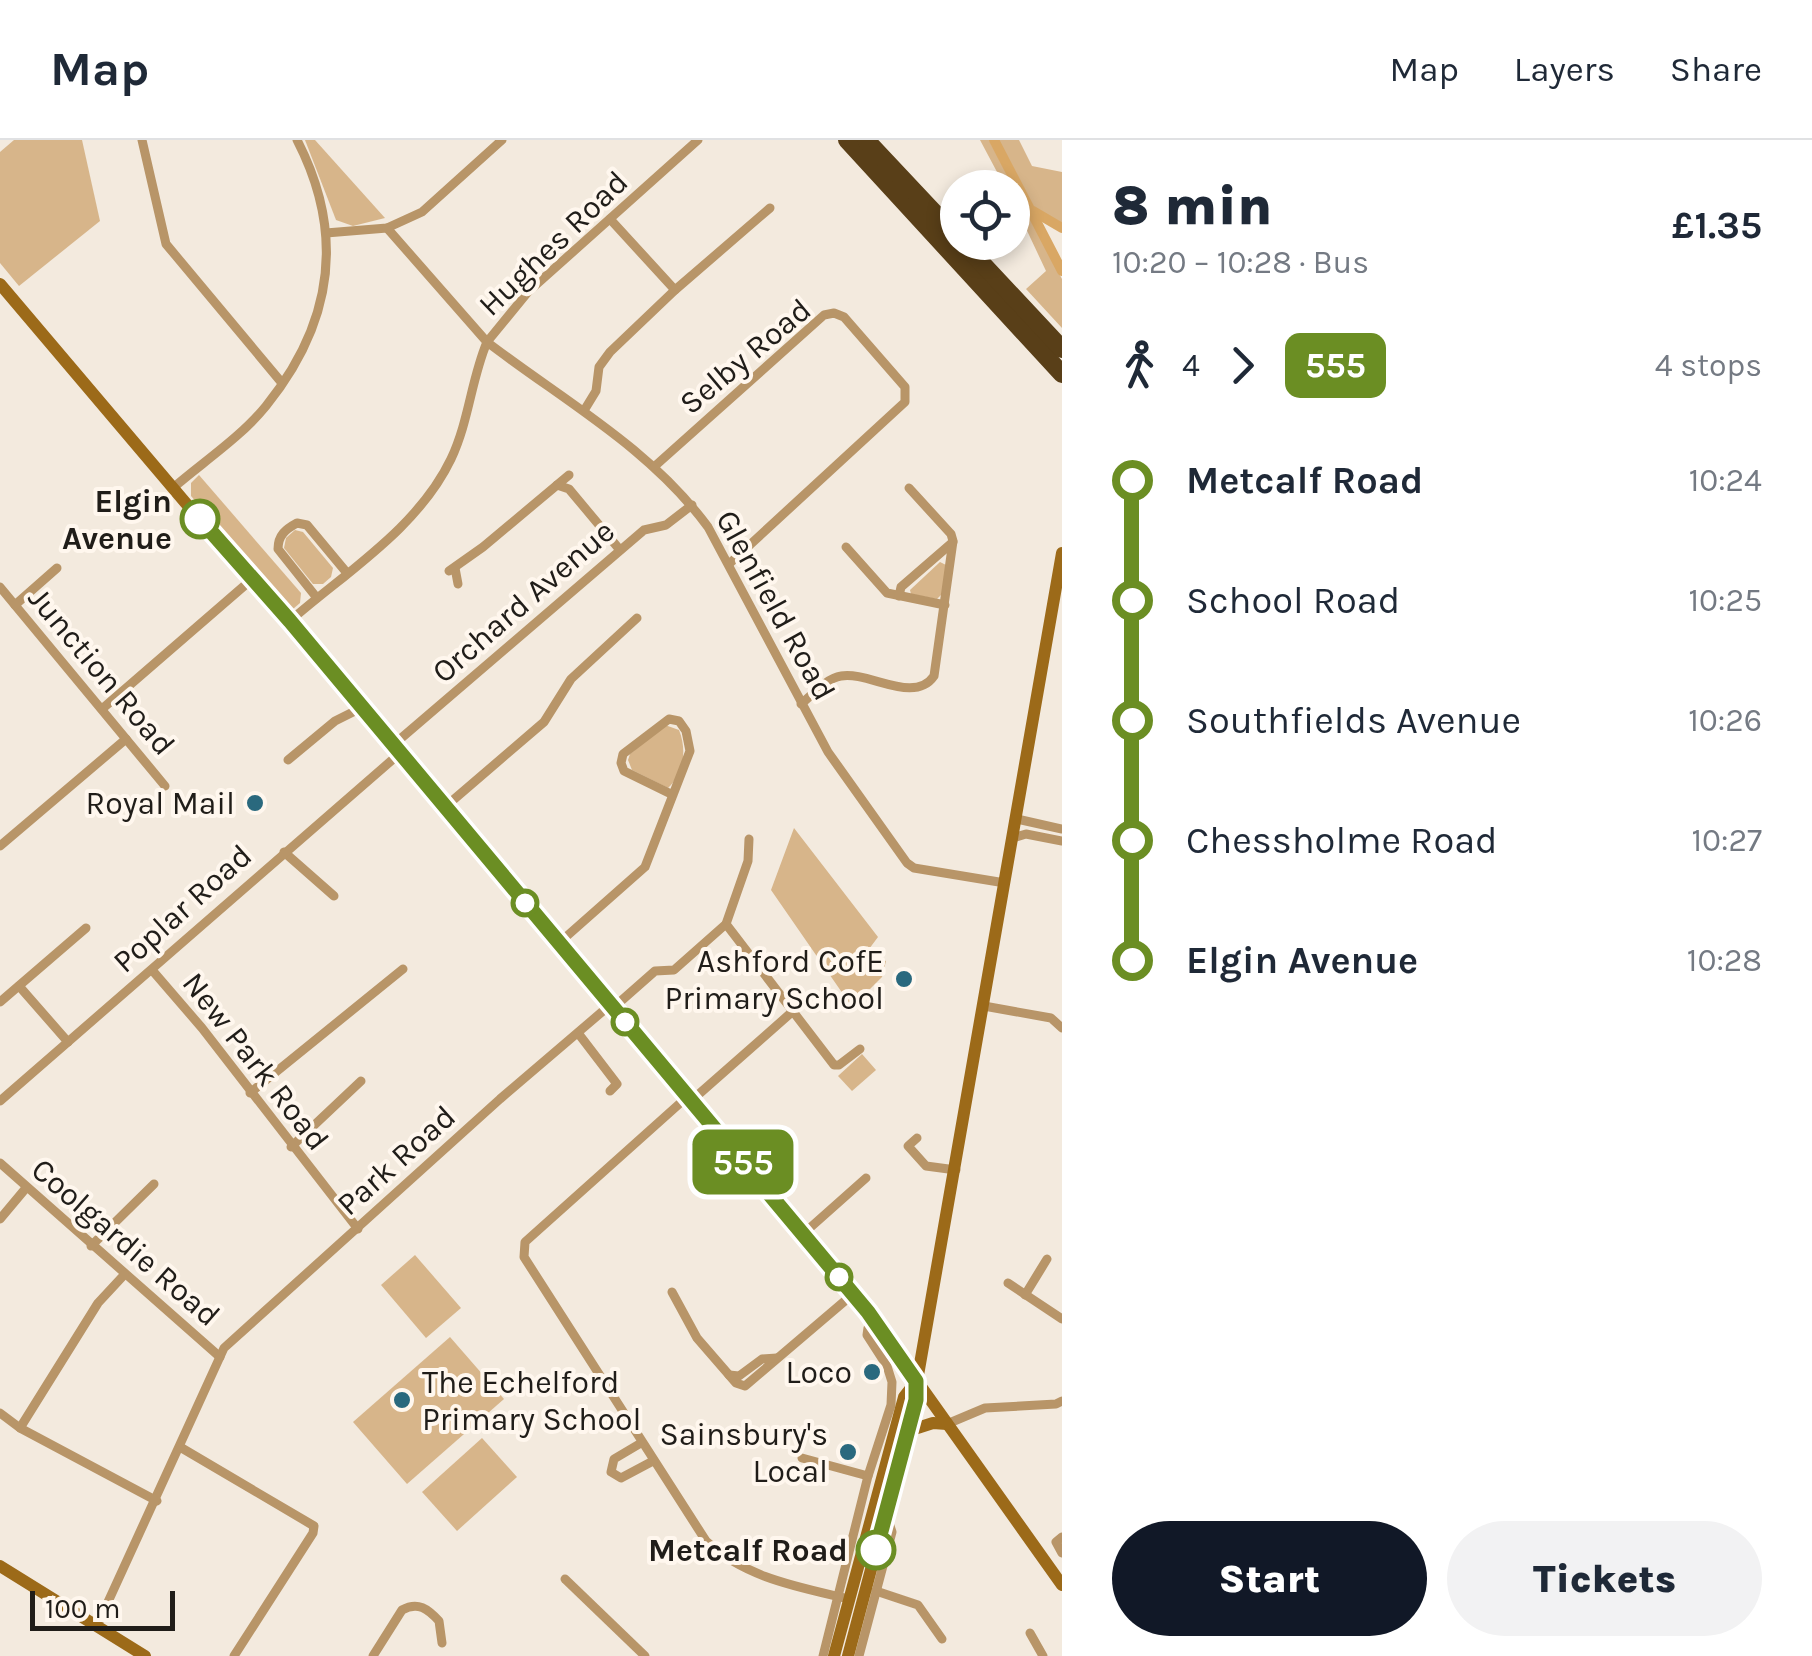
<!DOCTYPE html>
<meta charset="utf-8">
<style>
body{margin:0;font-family:Karla,sans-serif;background:#f2f2f3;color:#1f2937;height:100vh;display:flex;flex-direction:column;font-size:38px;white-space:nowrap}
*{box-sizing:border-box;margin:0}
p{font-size:32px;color:#747a83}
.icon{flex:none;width:55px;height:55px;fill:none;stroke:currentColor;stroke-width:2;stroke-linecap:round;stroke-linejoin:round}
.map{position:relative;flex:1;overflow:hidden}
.details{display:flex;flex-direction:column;background:#fff;width:750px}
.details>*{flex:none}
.badge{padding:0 20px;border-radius:15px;font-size:35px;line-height:65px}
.controls{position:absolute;left:940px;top:30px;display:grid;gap:20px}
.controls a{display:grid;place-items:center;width:90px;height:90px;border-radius:50%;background:#fff;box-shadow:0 5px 15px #0003;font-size:50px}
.scale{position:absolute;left:30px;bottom:25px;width:145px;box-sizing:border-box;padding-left:10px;border:5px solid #201d19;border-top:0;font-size:28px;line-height:35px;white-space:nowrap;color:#201d19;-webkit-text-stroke:8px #fff7ee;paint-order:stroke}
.map>.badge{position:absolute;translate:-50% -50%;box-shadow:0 0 0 5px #fff}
.legs{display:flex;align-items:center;gap:15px;height:110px;padding:0 50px;font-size:32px}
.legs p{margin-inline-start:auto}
.headline{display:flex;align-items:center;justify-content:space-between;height:170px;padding:0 50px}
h1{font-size:55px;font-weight:800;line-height:75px}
.cta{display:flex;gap:20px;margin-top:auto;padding:20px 50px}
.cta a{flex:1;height:115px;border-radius:60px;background:#111827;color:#fff;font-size:40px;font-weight:800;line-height:115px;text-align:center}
.cta a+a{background:#f2f2f3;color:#1f2937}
ul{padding:0 50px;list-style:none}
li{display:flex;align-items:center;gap:35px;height:120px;font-size:38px}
li i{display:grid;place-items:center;width:15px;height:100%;margin:0 12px;background:currentColor}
li i::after{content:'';width:25px;height:25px;margin:-12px;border:8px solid;border-radius:50%;background:#fff}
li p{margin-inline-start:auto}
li:first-child i{background:linear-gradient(#0000 50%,currentColor 0)}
li:last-child i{background:linear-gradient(currentColor 50%,#0000 0)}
header{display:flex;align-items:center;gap:60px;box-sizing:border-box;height:140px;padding:0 50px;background:#fff;border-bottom:2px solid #e0e1e3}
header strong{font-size:48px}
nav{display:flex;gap:55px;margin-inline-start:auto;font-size:35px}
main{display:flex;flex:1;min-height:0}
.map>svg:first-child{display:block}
</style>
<header>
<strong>Map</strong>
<nav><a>Map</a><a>Layers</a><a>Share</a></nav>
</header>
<main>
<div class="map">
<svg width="1062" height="1516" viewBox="0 0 1062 1516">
<rect width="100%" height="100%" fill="#f3eade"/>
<!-- green -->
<g fill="#d7b58a">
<polygon points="14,0 82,0 100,81 19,146 0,123 0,12"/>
<polygon points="305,0 315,0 385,78 353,86 336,80"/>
<polygon points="980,0 989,0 1062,139 1062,188 1026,149 1046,131 1013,61 1012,48 1005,47"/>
<polygon points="997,0 1019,0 1032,26 1062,32 1062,83 1030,65"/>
<polygon points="199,335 301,453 300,463 293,469 286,466 191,356 191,343"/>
<polygon points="295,390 303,392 333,428 331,437 323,444 313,444 284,408 286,398"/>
<polygon points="940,422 946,425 943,453 937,459 911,454 910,450"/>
<path d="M 665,585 L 679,590 C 687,610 684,633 668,648 L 632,630 L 628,620 L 630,614 Z"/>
<polygon points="794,688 878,797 869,809 870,816 886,821 882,837 852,867 771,750"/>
<polygon points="862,914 876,930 852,951 838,936"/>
<polygon points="415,1115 461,1168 426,1198 381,1145"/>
<polygon points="450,1197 504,1259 407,1344 353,1282"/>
<polygon points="482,1298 517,1337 457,1391 422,1352"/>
</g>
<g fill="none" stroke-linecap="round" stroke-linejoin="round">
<!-- canal -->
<g stroke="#d9a764" stroke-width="10">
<polyline points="994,0 1062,131"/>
<polyline points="1033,71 1062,88"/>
</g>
<!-- street -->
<g stroke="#b89568" stroke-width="9">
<polyline points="142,0 166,104 282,243"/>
<path d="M 698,0 L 528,152 L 487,202 C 564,261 649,307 708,387 L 828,612 L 907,723 L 914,728 L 1005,743"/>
<polyline points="610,79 675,150"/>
<polyline points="326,93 387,88 422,72 502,0"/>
<polyline points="585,269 596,251 599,227 610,212 675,150 770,68"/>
<polyline points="655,326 824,175 834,173 844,177 905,247 905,262 729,424"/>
<polyline points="557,345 569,349 620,410"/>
<path d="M 173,348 C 203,322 241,297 266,266 C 332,184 346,95 297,0"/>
<polyline points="846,407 887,453 945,465"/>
<polyline points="455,428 458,444"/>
<polyline points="449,431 483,407 569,335"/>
<polyline points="0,447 165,646"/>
<polyline points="899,456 901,447 953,402"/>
<path d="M 317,458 L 278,409 C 278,395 286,389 297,383 L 307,385 L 347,433"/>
<polyline points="15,465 57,428"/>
<path d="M 290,481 C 346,432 418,388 451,319 C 469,281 471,240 487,202 L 387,88"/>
<path d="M 801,564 C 812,555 827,538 841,536 C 869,531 914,565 934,536 L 953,401 L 951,394 L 909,348"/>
<polyline points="102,569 251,440"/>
<polyline points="392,606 644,390 666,385 692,365"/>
<polyline points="288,620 335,581 361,568"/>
<polyline points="445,667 544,582 571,539 637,478"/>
<polyline points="1017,679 1062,689"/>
<polyline points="1013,698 1026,694 1062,701"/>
<polyline points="0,706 126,599"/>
<polyline points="284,712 334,756"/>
<polyline points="726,784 834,925 839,925 860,909"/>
<polyline points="559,803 645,727 690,611 686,591 679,581 669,579 623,614 621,623 624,631 673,655"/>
<polyline points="152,830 202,888 358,1089"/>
<polyline points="19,846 68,902"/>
<polyline points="0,862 86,788"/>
<polyline points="984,866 1051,878 1062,888"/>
<polyline points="613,868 655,831 674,830 726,784 748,721 749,699"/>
<polyline points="578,893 617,944 610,951"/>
<polyline points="250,953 403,829"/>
<path d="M 687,957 L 525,1102 L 524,1117 L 706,1401 C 745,1438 799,1447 849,1459"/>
<polyline points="0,961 399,614"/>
<polyline points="691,961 792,872"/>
<polyline points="917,998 908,1006 926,1026 956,1030"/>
<polyline points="291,1007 361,941"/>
<polyline points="0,1023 220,1217"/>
<polyline points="0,1079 26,1048"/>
<polyline points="803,1094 866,1038"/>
<polyline points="91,1106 154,1044"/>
<polyline points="1008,1143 1062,1179"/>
<polyline points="672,1152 697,1198 736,1243 745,1246 853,1154"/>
<polyline points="1025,1155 1047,1119"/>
<polyline points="729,1235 739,1236 762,1219 777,1218"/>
<polyline points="0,1273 20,1288 157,1361"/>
<polyline points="947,1284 985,1268 1056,1264 1062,1261"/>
<polyline points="20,1288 98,1163 124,1135"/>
<polyline points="641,1303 614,1319 611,1332 621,1338 653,1321"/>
<polyline points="180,1307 314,1386 313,1393 234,1516"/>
<polyline points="802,1318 868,1336"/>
<polyline points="1062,1397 1056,1402 1062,1413"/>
<polyline points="565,1439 645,1516"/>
<polyline points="876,1451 918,1465 942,1499"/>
<polyline points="97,1486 224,1208 500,959 610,865"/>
<polyline points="1030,1493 1043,1516"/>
<path d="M 373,1516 L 402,1470 C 418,1461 428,1469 439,1481 L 442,1503"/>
<polyline points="823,1516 868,1336 891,1265 892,1242 887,1226 867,1195 868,1188 876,1182"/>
<polyline points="859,1516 892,1392 886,1374"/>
</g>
<!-- secondary -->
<g stroke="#9c6a19" stroke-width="12">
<polyline points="0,144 251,440 290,481 868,1172 1062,1445"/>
<polyline points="908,1291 933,1283 947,1284"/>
<polyline points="0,1426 145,1516"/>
<polyline points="834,1516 904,1257 915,1243"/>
<polyline points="848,1516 916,1260 917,1241 1062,413"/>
</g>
<!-- highway -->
<g stroke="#593f18" stroke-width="18">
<polyline points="847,0 1062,234"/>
<polyline points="866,0 958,98"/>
<polyline points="962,102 1062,209"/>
</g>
</g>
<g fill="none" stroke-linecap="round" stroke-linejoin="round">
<defs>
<polyline id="line-1" points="200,379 290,481 868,1172 916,1241 916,1260 876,1410"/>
</defs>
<!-- line-1 casing -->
<use href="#line-1" stroke="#fff" stroke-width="22"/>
<!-- line-1 -->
<use href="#line-1" stroke="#6b8e23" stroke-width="15"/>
</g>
<!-- markers -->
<g fill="#fff" stroke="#6b8e23" stroke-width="5">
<circle cx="200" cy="379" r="18"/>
<circle cx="525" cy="763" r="12"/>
<circle cx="625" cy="882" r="12"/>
<circle cx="839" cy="1137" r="12"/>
<circle cx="876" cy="1410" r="18"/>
</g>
<g fill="#2a697e" stroke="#fff7ee" stroke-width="4">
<circle cx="255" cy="663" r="10"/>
<circle cx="904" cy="839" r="10"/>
<circle cx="872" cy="1232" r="10"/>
<circle cx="402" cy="1260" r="10"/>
<circle cx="848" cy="1312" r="10"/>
</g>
<g text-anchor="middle" stroke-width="8" stroke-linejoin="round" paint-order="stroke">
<!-- street labels -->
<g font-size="32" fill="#201d19" stroke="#fff7ee">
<text transform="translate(553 103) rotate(-44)" y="11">Hughes Road</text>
<text transform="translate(745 216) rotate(-40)" y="11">Selby Road</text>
<text transform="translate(523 461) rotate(-41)" y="11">Orchard Avenue</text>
<text transform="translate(776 465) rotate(61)" y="11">Glenfield Road</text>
<text transform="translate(102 531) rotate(50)" y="11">Junction Road</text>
<text transform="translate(182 768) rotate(-42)" y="11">Poplar Road</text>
<text transform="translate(256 921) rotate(52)" y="11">New Park Road</text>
<text transform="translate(396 1020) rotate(-42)" y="11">Park Road</text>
<text transform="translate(126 1102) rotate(41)" y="11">Coolgardie Road</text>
</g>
<!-- stop labels -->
<g font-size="32" font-weight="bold" fill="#201d19" stroke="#fff7ee" text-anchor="end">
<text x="172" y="372">Elgin<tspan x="172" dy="37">Avenue</tspan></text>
<text x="848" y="1421">Metcalf Road</text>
</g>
<!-- poi labels -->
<g font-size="32" fill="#201d19" stroke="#fff7ee" text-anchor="end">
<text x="235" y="674">Royal Mail</text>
<text x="884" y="832">Ashford CofE<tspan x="884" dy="37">Primary School</tspan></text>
<text x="852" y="1243">Loco</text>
<text x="422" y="1253" text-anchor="start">The Echelford<tspan x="422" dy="37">Primary School</tspan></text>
<text x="828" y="1305">Sainsbury's<tspan x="828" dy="37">Local</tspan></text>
</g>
</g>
</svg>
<div class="controls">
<a><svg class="icon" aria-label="locate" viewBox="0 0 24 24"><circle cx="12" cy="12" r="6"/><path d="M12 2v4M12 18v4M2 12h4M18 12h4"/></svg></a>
</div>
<div class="scale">100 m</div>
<b class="badge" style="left:743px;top:1022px;background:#6b8e23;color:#fff">555</b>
</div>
<section class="details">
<div class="headline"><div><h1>8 min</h1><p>10:20 – 10:28 · Bus</p></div><b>£1.35</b></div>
<div class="legs"><svg class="icon" aria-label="walk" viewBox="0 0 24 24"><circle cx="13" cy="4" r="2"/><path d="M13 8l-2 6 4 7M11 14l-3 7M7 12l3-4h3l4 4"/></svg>4<svg class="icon" aria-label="forward" viewBox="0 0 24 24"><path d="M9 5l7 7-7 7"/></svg><b class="badge" style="background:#6b8e23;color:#fff">555</b><p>4 stops</p></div>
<ul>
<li><i style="color:#6b8e23"></i><b>Metcalf Road</b><p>10:24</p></li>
<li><i style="color:#6b8e23"></i><span>School Road</span><p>10:25</p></li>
<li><i style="color:#6b8e23"></i><span>Southfields Avenue</span><p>10:26</p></li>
<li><i style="color:#6b8e23"></i><span>Chessholme Road</span><p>10:27</p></li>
<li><i style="color:#6b8e23"></i><b>Elgin Avenue</b><p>10:28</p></li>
</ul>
<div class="cta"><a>Start</a><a>Tickets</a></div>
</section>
</main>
